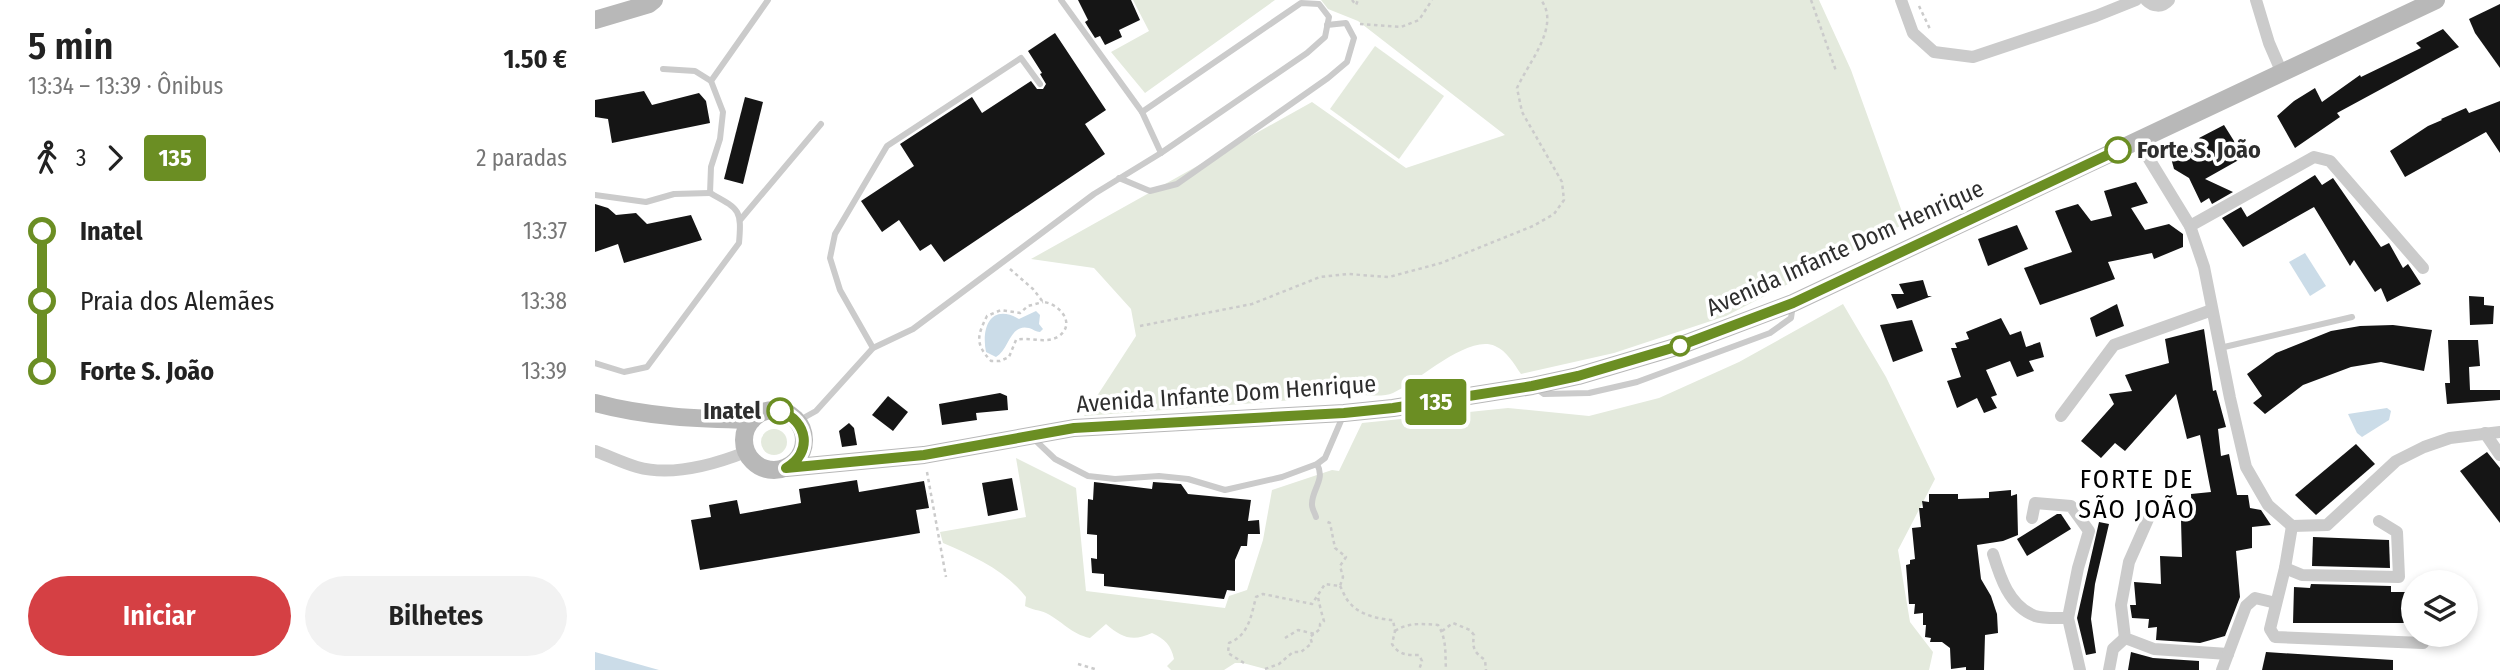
<!DOCTYPE html>
<html lang="pt">
<meta charset="utf-8">
<style>
body{margin:0;font-family:"Fira Sans Condensed",sans-serif;background:#f2f2f2;color:#222;height:100vh;display:flex;flex-direction:column;font-size:26px;white-space:nowrap}
*{box-sizing:border-box;margin:0}
p{font-size:23px;color:#767676}
.icon{flex:none;width:38px;height:38px;fill:none;stroke:currentColor;stroke-width:2;stroke-linecap:round;stroke-linejoin:round}
.map{position:relative;flex:1;overflow:hidden}
.panel{display:flex;flex-direction:column;background:#fff;width:595px}
.panel>*{flex:none}
.badge{padding:0 14px;border-radius:5px;font-size:24px;line-height:46px}
.fabs{position:absolute;left:1806px;top:570px;display:grid;gap:14px}
.fabs a{display:grid;place-items:center;width:77px;height:77px;border-radius:50%;background:#fff;box-shadow:0 4px 10px #0003;font-size:35px}
.map>.badge{position:absolute;translate:-50% -50%;box-shadow:0 0 0 4px #fff}
.legs{display:flex;align-items:center;gap:10px;height:77px;padding:0 28px;font-size:23px}
.legs p{margin-inline-start:auto}
.overview{display:flex;align-items:center;justify-content:space-between;height:119px;padding:0 28px}
h1{font-size:38px;font-weight:600;line-height:52px}
.primary-button{display:flex;gap:14px;margin-top:auto;padding:14px 28px}
.primary-button a{flex:1;height:80px;border-radius:42px;background:#d54044;color:#fff;font-size:28px;font-weight:600;line-height:80px;text-align:center}
.primary-button a+a{background:#f2f2f2;color:#222}
ul{padding:0 28px;list-style:none}
li{display:flex;align-items:center;gap:24px;height:70px;font-size:26px}
li i{display:grid;place-items:center;width:10px;height:100%;margin:0 9px;background:currentColor}
li i::after{content:'';width:18px;height:18px;margin:-9px;border:5px solid;border-radius:50%;background:#fff}
li p{margin-inline-start:auto}
li:first-child i{background:linear-gradient(#0000 50%,currentColor 0)}
li:last-child i{background:linear-gradient(currentColor 50%,#0000 0)}
main{display:flex;flex:1;min-height:0}
.map>svg:first-child{display:block}
</style>
<main>
<section class="panel">
<div class="overview"><div><h1>5 min</h1><p>13:34 – 13:39 · Ônibus</p></div><b>1.50 €</b></div>
<div class="legs"><svg class="icon" aria-label="walk" viewBox="0 0 24 24"><circle cx="13" cy="4" r="2"/><path d="M13 8l-2 6 4 7M11 14l-3 7M7 12l3-4h3l4 4"/></svg>3<svg class="icon" aria-label="forward" viewBox="0 0 24 24"><path d="M9 5l7 7-7 7"/></svg><b class="badge" style="background:#6b8e23;color:#fff">135</b><p>2 paradas</p></div>
<ul>
<li><i style="color:#6b8e23"></i><b>Inatel</b><p>13:37</p></li>
<li><i style="color:#6b8e23"></i><span>Praia dos Alemães</span><p>13:38</p></li>
<li><i style="color:#6b8e23"></i><b>Forte S. João</b><p>13:39</p></li>
</ul>
<div class="primary-button"><a>Iniciar</a><a>Bilhetes</a></div>
</section>
<div class="map">
<svg width="1905" height="670" viewBox="0 0 1905 670">
<rect width="100%" height="100%" fill="#fff"/>
<!-- green -->
<g fill="#e4eadd">
<polygon points="538,0 680,0 550,93 516,52 554,31"/>
<path d="M 726,0 L 1224,0 L 1256,70 L 1311,223 L 1131,316 L 1019,353 L 926,374 C 919,364 912,351 900,346 C 872,334 822,383 798,393 C 789,397 775,395 765,395 L 489,416 L 541,336 L 536,309 L 499,268 L 436,259 L 717,102 L 811,168 L 910,135 L 763,21 L 733,9 Z"/>
<polygon points="780,46 849,96 804,159 735,109"/>
<path d="M 1248,304 L 1291,377 L 1340,479 L 1303,550 L 1315,622 L 1338,652 L 1334,670 L 674,670 L 648,663 L 640,663 L 629,670 L 576,670 L 572,666 L 579,659 C 576,645 570,639 557,633 C 538,642 527,638 511,624 L 495,638 C 476,634 467,621 451,613 C 445,610 437,610 430,606 L 431,597 C 410,570 378,556 348,543 L 345,532 L 431,517 L 421,458 L 481,488 L 491,591 L 630,608 L 634,596 L 652,590 L 668,540 L 677,490 L 737,470 L 744,471 L 767,423 L 913,408 L 994,416 L 1064,398 L 1144,362 Z"/>
<circle cx="179" cy="442" r="13"/>
</g>
<!-- water -->
<g fill="#cbdce8">
<polygon points="1710,253 1731,286 1715,296 1694,262"/>
<path d="M 441,311 L 445,315 L 444,324 L 448,329 L 445,332 C 441,332 438,329 434,328 C 415,323 414,350 401,357 L 391,352 C 386,327 396,303 424,319 Z"/>
<polygon points="1792,408 1796,411 1794,420 1767,437 1762,433 1753,414"/>
<polygon points="0,652 64,670 0,670"/>
</g>
<!-- building -->
<g fill="#151515">
<polygon points="483,0 536,0 545,20 524,30 527,37 510,45 505,36 500,38 493,27 490,22 493,20"/>
<polygon points="1905,4 1905,68 1880,33 1874,19"/>
<polygon points="1848,29 1864,47 1742,113 1745,117 1700,148 1682,116 1699,101 1720,88 1727,102 1765,75 1766,77 1826,48 1821,43"/>
<polygon points="460,33 511,110 490,124 510,154 349,262 336,244 325,251 304,220 287,232 266,201 319,166 305,144 377,97 387,113 436,81 442,89 448,89 451,84 445,74 447,73 433,51"/>
<polygon points="49,91 57,105 104,93 111,101 115,123 17,143 13,119 0,117 0,100"/>
<polygon points="150,97 168,102 148,184 129,179"/>
<polygon points="1905,101 1905,153 1891,132 1810,177 1795,151 1833,126 1847,120 1846,119 1871,108 1874,113"/>
<polygon points="1629,125 1649,157 1610,179 1638,192 1617,204 1614,198 1606,203 1594,178 1579,169 1576,158 1606,142 1604,138"/>
<polygon points="1720,175 1727,185 1738,178 1786,247 1794,243 1808,268 1813,264 1826,284 1792,302 1786,288 1780,292 1759,260 1755,266 1719,207 1648,247 1627,218 1646,207 1652,217"/>
<polygon points="1541,182 1553,203 1536,208 1550,230 1574,224 1588,234 1588,247 1559,259 1557,253 1513,262 1520,279 1445,305 1429,268 1477,252 1460,211 1483,204 1496,221 1517,216 1509,191"/>
<polygon points="0,204 13,208 21,215 41,213 52,224 96,215 107,240 29,263 23,244 0,252"/>
<polygon points="1422,225 1433,249 1393,266 1383,239"/>
<polygon points="1328,280 1333,296 1337,296 1302,309 1296,294 1309,294 1304,284"/>
<polygon points="1874,296 1889,297 1889,305 1899,306 1898,324 1875,325"/>
<polygon points="1522,304 1529,326 1501,337 1495,318"/>
<polygon points="1406,318 1415,335 1426,331 1431,347 1445,342 1449,357 1434,361 1439,371 1422,377 1415,361 1391,370 1402,395 1396,397 1402,408 1389,413 1382,398 1362,408 1352,381 1366,377 1356,348 1362,348 1360,343 1374,339 1371,332"/>
<polygon points="1317,320 1328,351 1298,362 1285,325"/>
<polygon points="1798,325 1837,330 1829,371 1786,362 1756,367 1708,385 1670,414 1658,403 1667,396 1652,374 1681,353 1736,331 1765,326"/>
<polygon points="1609,329 1618,391 1621,390 1631,427 1623,429 1626,456 1634,454 1642,495 1653,495 1655,508 1666,510 1676,525 1657,527 1657,548 1641,551 1645,597 1630,636 1605,643 1561,640 1562,627 1553,628 1554,619 1537,618 1535,605 1541,605 1539,582 1566,584 1565,556 1587,557 1586,520 1597,518 1596,494 1616,492 1605,435 1592,439 1581,394 1530,451 1520,443 1506,458 1486,441 1519,404 1514,394 1537,391 1530,375 1574,363 1570,339"/>
<polygon points="1853,340 1883,340 1885,366 1874,367 1875,390 1905,390 1905,400 1852,404 1850,383 1855,383"/>
<polygon points="405,393 412,396 413,410 381,413 382,420 347,425 344,404"/>
<polygon points="293,396 313,412 298,431 277,415"/>
<polygon points="254,423 259,428 262,445 247,447 244,431"/>
<polygon points="1761,444 1780,464 1721,515 1700,495"/>
<polygon points="1892,452 1905,468 1905,523 1865,471"/>
<polygon points="417,478 423,510 393,516 387,483"/>
<polygon points="262,480 264,492 329,481 334,508 321,510 325,533 105,570 96,520 116,517 114,505 142,500 145,514 206,503 204,489"/>
<polygon points="499,482 557,489 558,482 586,484 593,494 656,500 653,521 664,520 665,534 653,534 652,546 646,546 640,560 640,591 632,590 629,599 509,586 509,574 497,573 496,558 502,559 502,535 492,534 493,499 498,500"/>
<polygon points="1416,490 1416,496 1422,494 1423,535 1408,541 1382,545 1386,579 1396,596 1402,614 1403,633 1390,635 1389,670 1371,670 1371,667 1356,669 1355,648 1347,642 1335,642 1336,638 1330,637 1331,625 1328,625 1328,613 1319,614 1320,604 1314,604 1311,565 1315,564 1315,560 1320,559 1317,528 1326,527 1324,508 1328,508 1327,501 1334,502 1334,494 1363,494 1363,499 1394,498 1394,492"/>
<polygon points="1462,514 1466,514 1476,529 1432,556 1422,539"/>
<polygon points="1504,522 1514,524 1500,584 1496,619 1501,653 1491,655 1482,618"/>
<polygon points="1718,537 1794,540 1795,568 1717,566"/>
<polygon points="1716,584 1796,586 1796,592 1818,592 1818,623 1698,623 1699,587 1715,588"/>
<polygon points="1536,652 1558,658 1604,661 1604,670 1533,670"/>
<polygon points="1671,652 1798,660 1798,670 1667,670"/>
</g>
<g fill="none" stroke-linecap="round" stroke-linejoin="round">
<!-- path -->
<g stroke="#cbcbcb" stroke-width="2.5" stroke-dasharray="3.5 3.5" stroke-linecap="butt">
<polyline points="757,0 761,5 763,0"/>
<polyline points="1216,0 1241,71"/>
<polyline points="1324,6 1335,29"/>
<polyline points="765,24 806,27 824,20 837,0"/>
<path d="M 415,269 L 438,289 L 448,302 C 463,303 482,323 464,336 C 451,345 434,336 421,340 L 414,357 L 405,361 L 396,361 C 380,344 382,336 392,316 L 406,310 L 425,313 L 433,306 L 448,302"/>
<path d="M 545,326 L 657,304 L 725,277 L 753,274 L 794,277 L 846,263 L 938,226 L 959,214 L 969,200 L 967,182 L 927,112 L 922,88 C 933,63 966,26 946,0"/>
<polyline points="332,472 351,577"/>
<path d="M 745,586 C 748,591 750,598 754,602 C 764,615 783,619 798,620 L 800,631 L 797,644 C 804,655 811,655 824,655 L 827,661 L 824,670"/>
<path d="M 800,631 C 814,622 827,624 843,625 C 852,639 850,654 851,670"/>
<path d="M 847,631 L 858,623 L 875,630 L 879,635 C 877,648 879,652 890,660 L 891,670"/>
<polyline points="690,638 703,630 720,634"/>
<path d="M 649,663 L 633,653 L 634,643 C 654,635 656,616 661,597 L 668,594 L 717,604 L 730,584 L 745,586 L 748,577 L 745,566 L 751,557 L 740,548 L 735,523 L 730,521"/>
<polyline points="483,664 503,670"/>
<path d="M 670,669 L 684,664 L 698,652 L 706,652 L 717,643 L 715,637 L 725,629 L 725,624 L 729,621 C 728,619 723,599 723,596"/>
</g>
<!-- lane -->
<g stroke="#cbcbcb" stroke-width="6">
<polyline points="466,0 547,112 566,153"/>
<polyline points="68,69 100,71 116,81"/>
<polyline points="524,178 555,191 582,184 733,78 752,62 759,38 751,23 732,25"/>
<polyline points="0,195 51,202 79,194 115,193"/>
<polyline points="146,219 226,124"/>
<polyline points="278,348 245,290 235,258 240,234 292,146 426,58 445,84"/>
<polyline points="1625,348 1757,317"/>
<path d="M 0,363 L 29,372 L 52,367 L 144,243 C 147,209 144,209 115,193 L 116,167 L 125,139 L 128,112 L 116,81 L 173,0"/>
<polyline points="942,389 949,394 994,393 1042,382 1175,333 1196,318 1198,305"/>
<polyline points="203,421 221,411 278,348 318,329 499,194 566,153 712,53 730,37 734,17 724,4 706,3 547,112"/>
<polyline points="439,439 460,459 493,476 520,479 564,476 593,479 630,490 687,477 722,464 730,458 748,416"/>
<path d="M 721,517 C 720,513 717,509 717,505 C 716,490 731,480 722,464"/>
</g>
<!-- street -->
<g stroke="#cbcbcb" stroke-width="12">
<polyline points="1306,0 1318,33 1339,52 1378,57 1501,16 1541,0"/>
<path d="M 1551,0 C 1558,7 1567,8 1574,0"/>
<polyline points="1661,0 1674,43 1687,73"/>
<polyline points="1543,141 1595,226 1609,267 1635,398 1651,467 1673,505 1697,526 1732,525 1801,461 1829,447 1855,438 1905,432"/>
<polyline points="1595,226 1719,157 1735,161 1828,268"/>
<polyline points="1466,416 1519,345 1617,310"/>
<polyline points="1890,433 1905,455"/>
<path d="M 0,451 C 14,456 28,463 42,467 C 77,477 118,465 151,452"/>
<polyline points="1437,518 1440,503 1476,506 1494,531 1483,568 1473,618 1485,670"/>
<polyline points="1553,519 1534,562 1526,605 1530,638 1559,649 1633,654"/>
<polyline points="1697,526 1690,568 1675,629 1680,637 1828,643"/>
<path d="M 1398,554 C 1405,577 1414,606 1440,616 C 1449,619 1463,618 1473,618"/>
<polyline points="1690,568 1707,575 1804,577 1802,532 1784,521"/>
<polyline points="1514,670 1518,649 1530,638"/>
<polyline points="1627,670 1651,606 1660,598 1681,603"/>
</g>
<!-- secondary -->
<g stroke="#b8b8b8" stroke-width="18">
<polyline points="0,20 54,4 59,0"/>
<path d="M 0,403 C 51,417 104,419 157,420"/>
<circle cx="179" cy="440" r="30"/>
<polyline points="191,468 329,455 479,428 749,413 798,408 937,386 983,376 1084,346 1198,303 1841,0"/>
</g>
</g>
<g fill="none" stroke-linecap="round" stroke-linejoin="round">
<defs>
<path id="line-1" d="M 185,411 C 213,421 218,453 191,468 L 329,455 L 479,428 L 749,413 L 798,408 L 937,386 L 983,376 L 1084,346 L 1198,303 L 1523,150"/>
</defs>
<!-- line-1 casing -->
<use href="#line-1" stroke="#fff" stroke-width="16"/>
<!-- line-1 -->
<use href="#line-1" stroke="#6b8e23" stroke-width="10"/>
</g>
<!-- markers -->
<g fill="#fff" stroke="#6b8e23" stroke-width="3.5">
<circle cx="1523" cy="150" r="12"/>
<circle cx="1085" cy="346" r="9"/>
<circle cx="185" cy="411" r="12"/>
</g>
<g text-anchor="middle" stroke-width="7" stroke-linejoin="round" paint-order="stroke">
<!-- stop labels -->
<g font-size="24" font-weight="bold" fill="#2e2e2e" stroke="#fff" text-anchor="start">
<text x="1542" y="158">Forte S. João</text>
<text x="166" y="419" text-anchor="end">Inatel</text>
</g>
<!-- street labels -->
<g font-size="24" fill="#2e2e2e" stroke="#fff">
<text transform="translate(1250 248) rotate(-24)" y="8">Avenida Infante Dom Henrique</text>
<text transform="translate(631 394) rotate(-4)" y="8">Avenida Infante Dom Henrique</text>
</g>
<!-- neighbourhood labels -->
<g font-size="26" letter-spacing="2" fill="#000" stroke="#fff">
<text x="1542" y="488">FORTE DE<tspan x="1542" dy="30">SÃO JOÃO</tspan></text>
</g>
</g>
</svg>
<div class="fabs">
<a><svg class="icon" aria-label="layers" viewBox="0 0 24 24"><path d="M12 4l9 5-9 5-9-5zM3 14l9 5 9-5"/></svg></a>
</div>
<b class="badge" style="left:841px;top:402px;background:#6b8e23;color:#fff">135</b>
</div>
</main>
